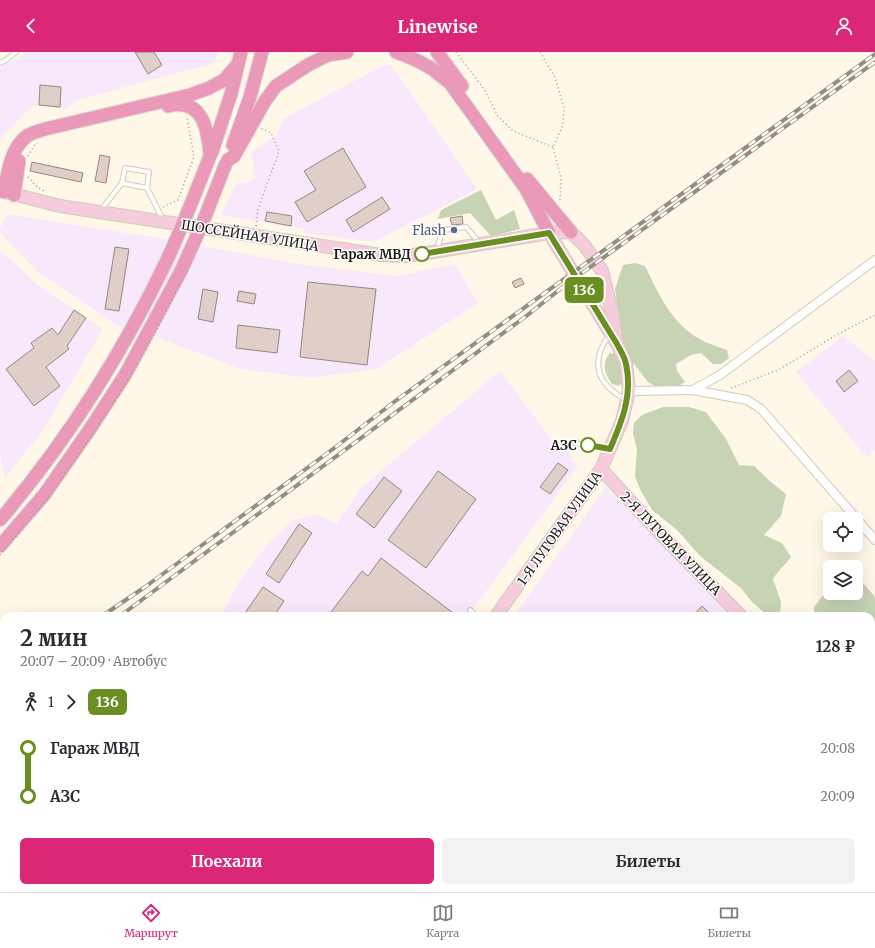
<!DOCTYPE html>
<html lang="ru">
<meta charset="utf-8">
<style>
body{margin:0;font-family:Merriweather,serif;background:#f2f2f3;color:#2b2b33;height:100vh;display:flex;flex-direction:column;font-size:15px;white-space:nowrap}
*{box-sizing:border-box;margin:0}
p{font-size:13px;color:#7c7c81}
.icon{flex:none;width:22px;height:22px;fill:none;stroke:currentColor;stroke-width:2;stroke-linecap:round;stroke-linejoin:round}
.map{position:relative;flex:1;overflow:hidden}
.sheet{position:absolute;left:0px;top:560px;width:875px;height:280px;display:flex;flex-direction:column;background:#fff;border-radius:12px 12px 0 0;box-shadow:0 4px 16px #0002}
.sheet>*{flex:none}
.badge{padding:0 8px;border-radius:6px;font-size:14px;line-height:26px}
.tools{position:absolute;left:823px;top:460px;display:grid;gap:8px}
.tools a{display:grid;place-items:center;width:40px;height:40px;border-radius:6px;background:#fff;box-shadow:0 4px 16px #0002;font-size:20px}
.map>.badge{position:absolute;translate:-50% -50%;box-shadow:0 0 0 2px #fff}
.legs{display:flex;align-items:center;gap:6px;height:44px;padding:0 20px;font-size:13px}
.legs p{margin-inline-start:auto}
.overview{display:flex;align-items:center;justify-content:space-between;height:68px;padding:0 20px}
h1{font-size:22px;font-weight:700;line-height:30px}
.cta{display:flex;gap:8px;margin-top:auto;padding:8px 20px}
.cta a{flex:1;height:46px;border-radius:6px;background:#db2777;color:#fff;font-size:16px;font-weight:700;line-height:46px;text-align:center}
.cta a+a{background:#f2f2f3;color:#2b2b33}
ul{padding:0 20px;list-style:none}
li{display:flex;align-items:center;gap:14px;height:48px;font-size:15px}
li i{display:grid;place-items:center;width:6px;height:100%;margin:0 5px;background:currentColor}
li i::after{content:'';width:10px;height:10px;margin:-5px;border:3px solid;border-radius:50%;background:#fff}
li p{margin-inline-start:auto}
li:first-child i{background:linear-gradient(#0000 50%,currentColor 0)}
li:last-child i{background:linear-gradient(currentColor 50%,#0000 0)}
header{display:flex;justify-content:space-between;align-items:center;height:52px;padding:0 20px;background:#db2777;color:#fff;font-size:18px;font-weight:700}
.menu{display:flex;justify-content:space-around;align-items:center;height:56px;border-top:1px solid #e1e1e2;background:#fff;font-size:11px;color:#7c7c81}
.menu a{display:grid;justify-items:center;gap:2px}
.menu .active{color:#db2777}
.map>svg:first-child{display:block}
</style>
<header><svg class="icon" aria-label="back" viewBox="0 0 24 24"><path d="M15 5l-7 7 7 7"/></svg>Linewise<svg class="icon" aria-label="person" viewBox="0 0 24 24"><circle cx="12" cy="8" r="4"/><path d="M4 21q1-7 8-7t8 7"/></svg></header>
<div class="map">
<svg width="875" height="840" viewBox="0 0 875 840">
<rect width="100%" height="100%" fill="#fff8e8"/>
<!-- industrial -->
<g fill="#f8e8fb">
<polygon points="28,0 219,0 216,7 211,12 78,48 65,57 33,53 0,87 0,15"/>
<polygon points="384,13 392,14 477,137 374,190 303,181 305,177 221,163 236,132 246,131 255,127 251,100 276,84 283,67"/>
<polygon points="7,162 158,186 299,212 397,224 455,212 478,251 377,317 311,326 240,317 162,287 139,277 136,283 115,272 38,220 0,181 0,176"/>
<polygon points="0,198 38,233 103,277 43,378 5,426 0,402"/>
<polygon points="843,284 875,309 875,398 867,406 796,320"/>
<polygon points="500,319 551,387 573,405 571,408 578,414 468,564 221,564 240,528 268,492 292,469 318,462 336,472 361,436"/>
<polygon points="606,435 734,564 514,564"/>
<polygon points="871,704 875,708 875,840 317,840 320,836 871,836"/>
</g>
<!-- green -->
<g fill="#c6d4b4">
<polygon points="481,138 496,168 514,158 520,177 491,184 470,161 438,167 441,158"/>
<path d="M 635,211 L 645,214 C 658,241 670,268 696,285 C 705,291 717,294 727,298 L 729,306 L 721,312 L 713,312 L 701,301 L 691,303 L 676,312 L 677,319 L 685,330 L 677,335 L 660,337 L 648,330 L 624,299 L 615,237 L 623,213 Z"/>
<path d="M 610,301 L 615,302 L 618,307 L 623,330 L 619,334 L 612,332 C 605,322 601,312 610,301 Z"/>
<path d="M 663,355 L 689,355 L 706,360 L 726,387 L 739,413 L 754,414 L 772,431 L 786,442 L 781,464 L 764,483 L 782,491 L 791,505 C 787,511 776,521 773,527 L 781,550 L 780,562 L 769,564 L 761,558 L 750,548 L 742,537 L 700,504 L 677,478 L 652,458 L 641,439 L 635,425 L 637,397 L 633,382 L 634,371 L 642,363 Z"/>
<polygon points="856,523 875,545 875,670 871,666 871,564 814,564 814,555 830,534 830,541 856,541"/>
<polygon points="117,836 158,836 160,840 116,840"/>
</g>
<!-- building -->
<g fill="#e0cec9" stroke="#968580">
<polygon points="135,0 154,0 162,13 148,22"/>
<polygon points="40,33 61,35 60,55 39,53"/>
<polygon points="343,96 366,135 307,170 295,150 316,138 304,119"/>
<polygon points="100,103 110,105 106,131 95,129"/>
<polygon points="32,110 83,121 81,130 30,119"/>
<polygon points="382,145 390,157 353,180 346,168"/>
<polygon points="267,160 292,164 291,174 265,169"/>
<polygon points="462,164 463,172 452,173 450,166"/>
<polygon points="115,195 129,197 119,259 105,257"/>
<polygon points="521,226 524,232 515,236 512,230"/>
<polygon points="308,230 376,237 367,313 300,305"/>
<polygon points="203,237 218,240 213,270 198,267"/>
<polygon points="239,239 256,242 254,252 237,249"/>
<polygon points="74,258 86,266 67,294 69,297 46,315 60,334 34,354 6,317 34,296 31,291 52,276 58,283"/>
<polygon points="238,273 280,278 277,301 236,296"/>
<polygon points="849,318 858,329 844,340 836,329"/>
<polygon points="558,411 568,418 550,442 540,435"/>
<polygon points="438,419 476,447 426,516 388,488"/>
<polygon points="384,425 402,439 374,476 356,462"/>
<polygon points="299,472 312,481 279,531 266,522"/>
<polygon points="381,506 457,564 328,564 362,519 368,524"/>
<polygon points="263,535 284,549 274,564 243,564"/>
<polygon points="702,554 712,564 693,564"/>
</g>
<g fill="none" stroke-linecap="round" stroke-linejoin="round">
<defs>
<g id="lane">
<polyline points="0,11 6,8 16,0"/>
<polyline points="122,131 125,116 149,120 147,136"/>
<polyline points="101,158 122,131 147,136 163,168"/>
<polyline points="437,198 442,178 466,175 479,190"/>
<path d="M 609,283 C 606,288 602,294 600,300 C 593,324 607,337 626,348"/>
<polyline points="575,391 607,397"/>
<polyline points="470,558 477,564"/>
<polyline points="0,693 4,690"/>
<polyline points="176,836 178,840"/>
<polyline points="213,836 215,840"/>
</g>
<g id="street">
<polyline points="693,338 747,348 761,357 875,488"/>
<polyline points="629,339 693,338 720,323 875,208"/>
</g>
<g id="secondary">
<polyline points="5,140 60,154 381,203 404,204 421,202 549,181 571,180 585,194 602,219 613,263 617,292"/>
<polyline points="601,417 658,479 741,564"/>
<polyline points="496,564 601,417 622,369 629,339 626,311 617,292 549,181"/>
<polyline points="871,685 875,689"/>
<polyline points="290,840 293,836"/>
</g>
<g id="primary">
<polyline points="396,0 414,7 431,16 450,31 526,137 549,181"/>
<polyline points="437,0 462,34"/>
<path d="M 168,54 C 203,45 208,78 210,104"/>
<polyline points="233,93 250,45 262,0"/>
<polyline points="212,100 231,42 241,0"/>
<polyline points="228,108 234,104 265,49 276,34 308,13 328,3 347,0"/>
<polyline points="527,127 571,180"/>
<path d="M 4,140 C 8,121 10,97 27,84 C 31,81 39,79 45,77 L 190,43 L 209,36 L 224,28 L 238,12"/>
<polyline points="14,143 19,109"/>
<polyline points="0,494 44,443 90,377 125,323 181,219"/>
</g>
</defs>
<!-- lane casing -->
<use href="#lane" stroke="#d1cabb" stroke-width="6"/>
<!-- street casing -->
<use href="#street" stroke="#d1cabb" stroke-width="10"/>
<!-- secondary casing -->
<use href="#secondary" stroke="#d1cabb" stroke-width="14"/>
<!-- primary casing -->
<use href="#primary" stroke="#dbdbda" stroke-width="15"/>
<!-- path -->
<g stroke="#a09b8f" stroke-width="1.5" stroke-dasharray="1 3" stroke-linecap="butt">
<polyline points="456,0 484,37 498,64 513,79 553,95"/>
<polyline points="540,0 555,25 564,56 563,73 553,95 561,126 560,150"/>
<polyline points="28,104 34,94 38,91"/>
<polyline points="28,125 36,134 44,139"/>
<polyline points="163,155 178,148 194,105 187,66"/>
<polyline points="256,174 258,157 279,99 271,81 261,76"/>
<polyline points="731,336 778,318 838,282 875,263"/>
<polyline points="0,641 4,646"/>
</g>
<!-- lane -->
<use href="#lane" stroke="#fff" stroke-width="4"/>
<!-- street -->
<use href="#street" stroke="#fff" stroke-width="8"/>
<!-- secondary -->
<use href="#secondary" stroke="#f5ccdb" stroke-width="12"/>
<!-- primary -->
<use href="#primary" stroke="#eb99b8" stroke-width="13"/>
<defs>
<g id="rail">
<polyline points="102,564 145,535 333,397 394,350 875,2"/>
<polyline points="120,564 525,265 564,234 875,10"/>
<polyline points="0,631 4,629"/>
<polyline points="0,651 4,648"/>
</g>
</defs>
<!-- rail casing -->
<use href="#rail" stroke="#938e83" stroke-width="4"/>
<!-- rail -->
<use href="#rail" stroke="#fff" stroke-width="2.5" stroke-dasharray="8" stroke-linecap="butt"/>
<defs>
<g id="primary-bridge">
<polyline points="181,219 203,170 226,111"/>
<path d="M 0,468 C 66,390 122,302 166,210 C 182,176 196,140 210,104"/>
</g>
</defs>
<!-- primary-bridge casing -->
<use href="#primary-bridge" stroke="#dbdbda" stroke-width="15" stroke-linecap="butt"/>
<!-- path-bridge -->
<polyline stroke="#a09b8f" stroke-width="1.5" stroke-dasharray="1 3" stroke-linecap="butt" points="0,503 49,445 94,380 129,327 153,285 181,230"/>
<!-- primary-bridge -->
<use href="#primary-bridge" stroke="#eb99b8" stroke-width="13"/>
</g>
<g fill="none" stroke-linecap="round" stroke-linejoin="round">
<defs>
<path id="line-1" d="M 422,202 L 549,181 L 617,292 C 620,298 625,305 626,312 C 633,343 622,369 610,397 L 588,393"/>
</defs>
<!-- line-1 casing -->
<use href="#line-1" stroke="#fff" stroke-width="9"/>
<!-- line-1 -->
<use href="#line-1" stroke="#6b8e23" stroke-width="6"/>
</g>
<!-- markers -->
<circle fill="#5c6f8a" stroke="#fff" stroke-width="1.5" cx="454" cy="178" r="4"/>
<g fill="#fff" stroke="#6b8e23" stroke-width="2">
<circle cx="422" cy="202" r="7"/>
<circle cx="588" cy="393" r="7"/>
</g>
<g text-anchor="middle" stroke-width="3" stroke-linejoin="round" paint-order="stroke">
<!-- service labels -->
<g font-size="13" fill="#4e5e75" stroke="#fff" text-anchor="end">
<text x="446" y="183">Flash</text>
</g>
<!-- street labels -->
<g font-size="13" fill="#1e1b16" stroke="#fff">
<text transform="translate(250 183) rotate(9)" y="5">ШОССЕЙНАЯ УЛИЦА</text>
<text transform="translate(559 476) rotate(-55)" y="5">1-Я ЛУГОВАЯ УЛИЦА</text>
<text transform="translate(671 491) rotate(46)" y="5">2-Я ЛУГОВАЯ УЛИЦА</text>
</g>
<!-- stop labels -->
<g font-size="13" font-weight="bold" fill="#1e1b16" stroke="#fff" text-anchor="end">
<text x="411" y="207">Гараж МВД</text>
<text x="577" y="398">АЗС</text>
</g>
</g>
</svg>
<div class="tools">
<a><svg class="icon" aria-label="locate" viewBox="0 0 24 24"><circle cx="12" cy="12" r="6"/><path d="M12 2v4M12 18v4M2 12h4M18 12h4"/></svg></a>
<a><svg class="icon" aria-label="layers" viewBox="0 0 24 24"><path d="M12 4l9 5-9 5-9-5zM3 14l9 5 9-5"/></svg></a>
</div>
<b class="badge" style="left:584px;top:238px;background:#6b8e23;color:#fff">136</b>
<section class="sheet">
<div class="overview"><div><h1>2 мин</h1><p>20:07 – 20:09 · Автобус</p></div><b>128 ₽</b></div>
<div class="legs"><svg class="icon" aria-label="walk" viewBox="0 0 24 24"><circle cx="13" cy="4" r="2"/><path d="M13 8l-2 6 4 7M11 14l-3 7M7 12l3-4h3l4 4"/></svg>1<svg class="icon" aria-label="forward" viewBox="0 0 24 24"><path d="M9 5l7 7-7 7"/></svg><b class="badge" style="background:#6b8e23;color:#fff">136</b></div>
<ul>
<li><i style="color:#6b8e23"></i><b>Гараж МВД</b><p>20:08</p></li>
<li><i style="color:#6b8e23"></i><b>АЗС</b><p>20:09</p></li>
</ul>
<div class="cta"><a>Поехали</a><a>Билеты</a></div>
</section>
</div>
<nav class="menu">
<a class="active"><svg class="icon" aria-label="directions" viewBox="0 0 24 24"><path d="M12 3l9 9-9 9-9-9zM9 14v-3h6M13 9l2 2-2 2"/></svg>Маршрут</a>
<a><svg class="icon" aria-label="map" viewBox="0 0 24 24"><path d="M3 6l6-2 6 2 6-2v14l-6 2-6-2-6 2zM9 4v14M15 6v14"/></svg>Карта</a>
<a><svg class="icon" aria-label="tickets" viewBox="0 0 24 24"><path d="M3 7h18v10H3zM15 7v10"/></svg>Билеты</a>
</nav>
